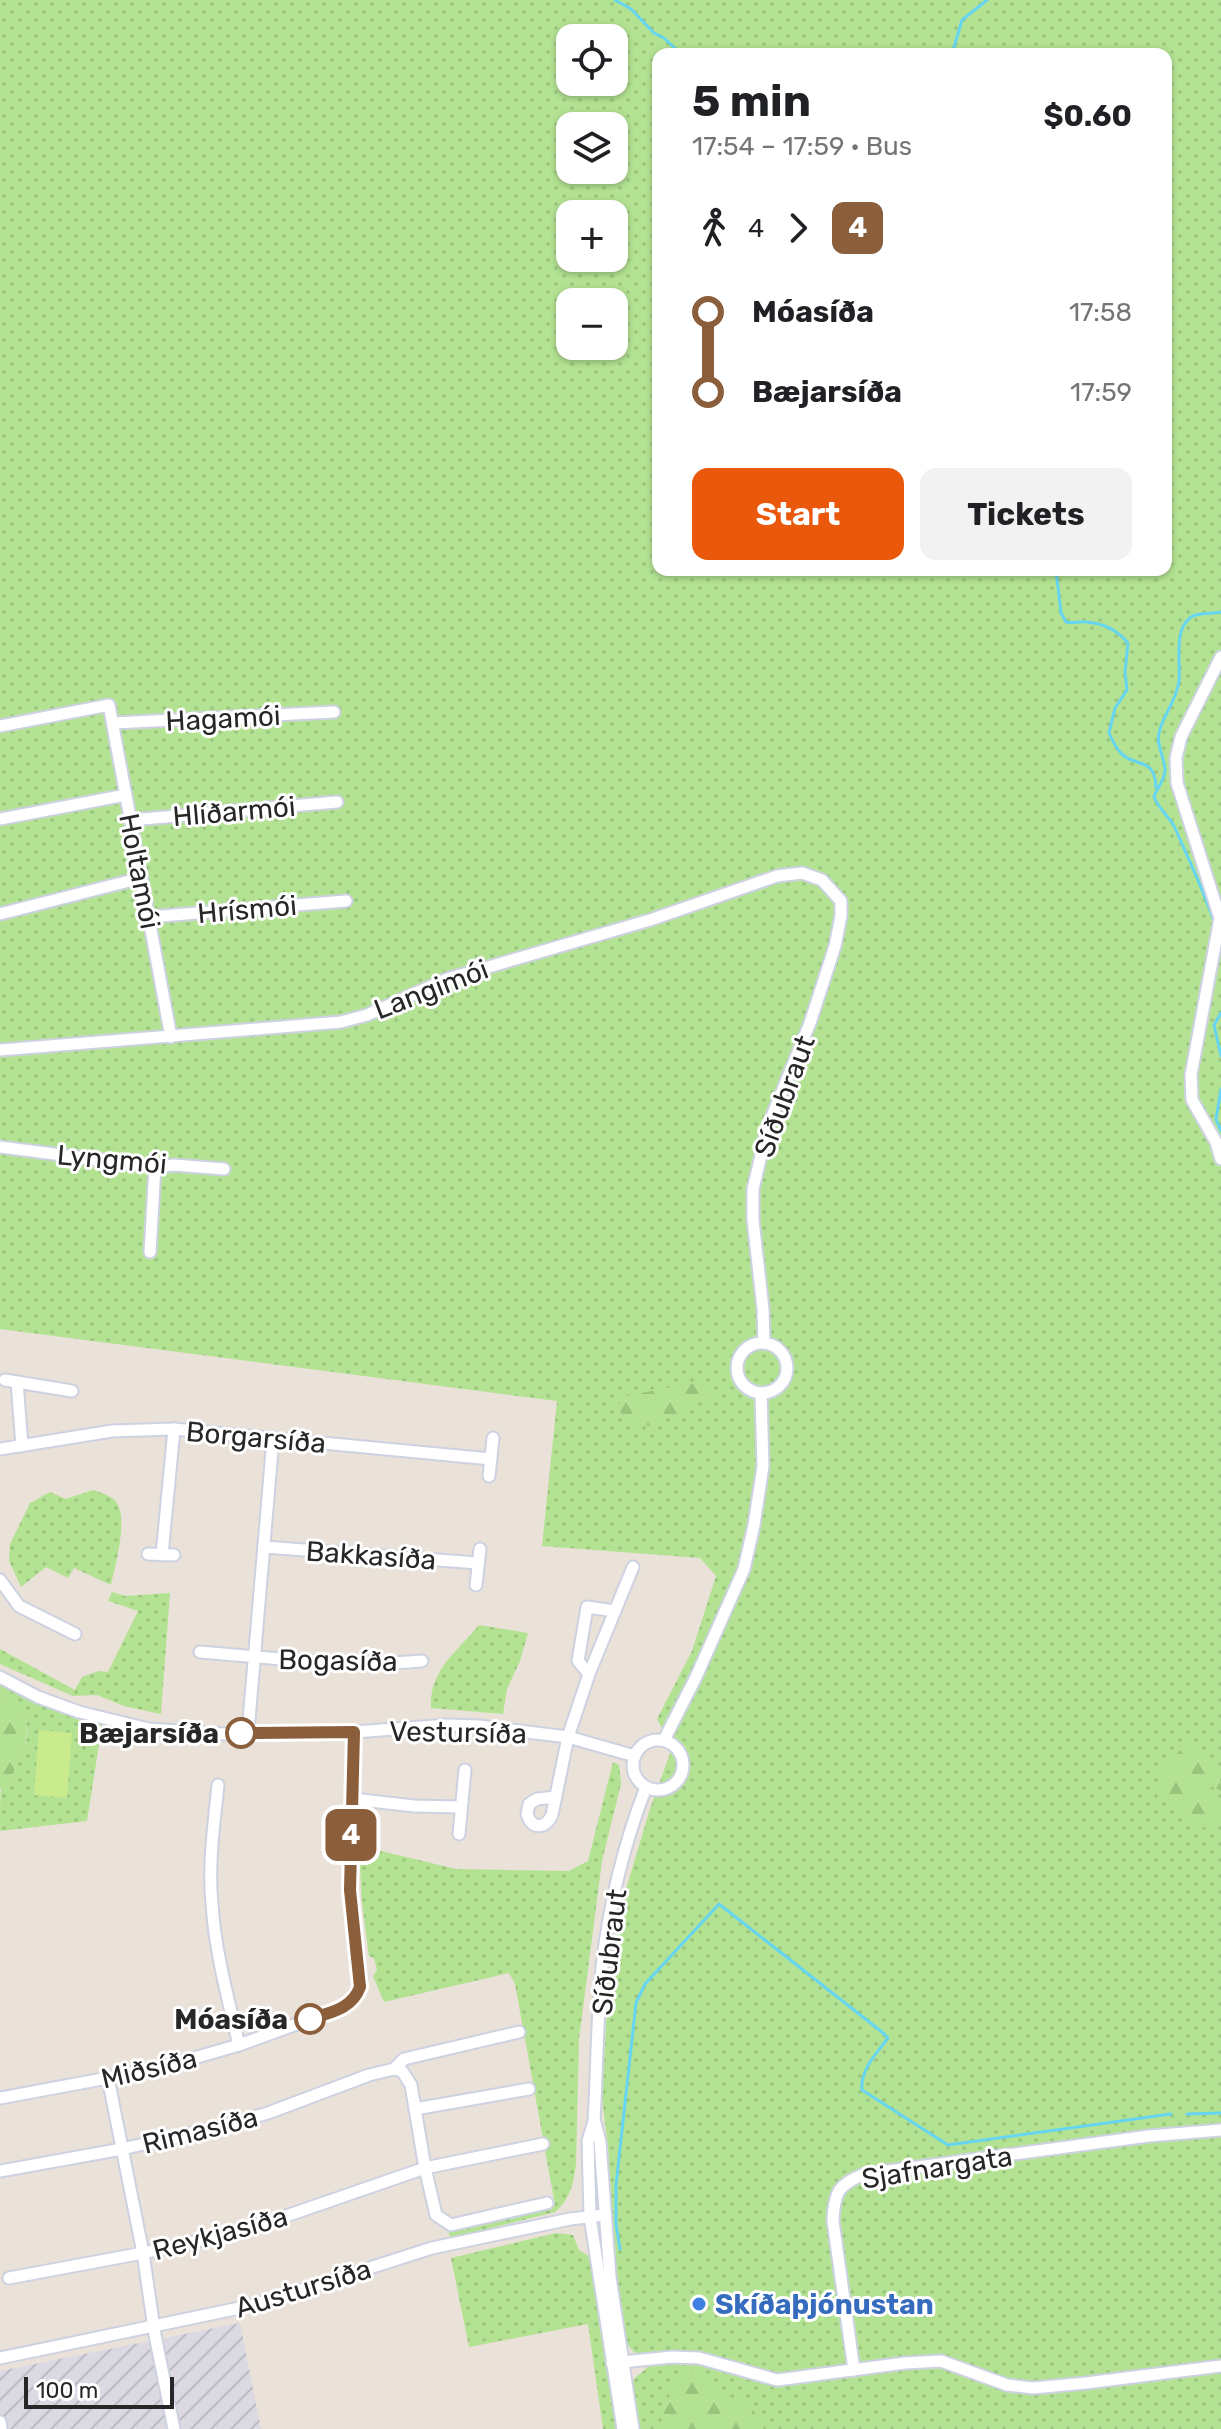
<!DOCTYPE html>
<meta charset="utf-8">
<style>
body{margin:0;font-family:Rubik,sans-serif;background:#f2f2f2;color:#202124;height:100vh;display:flex;flex-direction:column;font-size:30px;white-space:nowrap}
*{box-sizing:border-box;margin:0}
p{font-size:26px;color:#757577}
.icon{flex:none;width:44px;height:44px;fill:none;stroke:currentColor;stroke-width:2;stroke-linecap:round;stroke-linejoin:round}
.map{position:relative;flex:1;overflow:hidden}
.side{position:absolute;left:652px;top:48px;width:520px;height:528px;display:flex;flex-direction:column;background:#fff;border-radius:16px;box-shadow:0 2px 6px #0004}
.side>*{flex:none}
.badge{padding:0 16px;border-radius:12px;font-size:28px;line-height:52px}
.controls{position:absolute;left:556px;top:24px;display:grid;gap:16px}
.controls a{display:grid;place-items:center;width:72px;height:72px;border-radius:16px;background:#fff;box-shadow:0 2px 6px #0004;font-size:40px}
.scale{position:absolute;left:24px;bottom:20px;width:150px;box-sizing:border-box;padding-left:8px;border:4px solid #272727;border-top:0;font-size:22px;line-height:28px;white-space:nowrap;color:#272727;-webkit-text-stroke:6px #fff;paint-order:stroke}
.map>.badge{position:absolute;translate:-50% -50%;box-shadow:0 0 0 4px #fff}
.legs{display:flex;align-items:center;gap:12px;height:88px;padding:0 40px;font-size:26px}
.legs p{margin-inline-start:auto}
.headline{display:flex;align-items:center;justify-content:space-between;height:136px;padding:0 40px}
h1{font-size:44px;font-weight:700;line-height:60px}
.action{display:flex;gap:16px;margin-top:auto;padding:16px 40px}
.action a{flex:1;height:92px;border-radius:16px;background:#ea580c;color:#fff;font-size:32px;font-weight:700;line-height:92px;text-align:center}
.action a+a{background:#f2f2f2;color:#202124}
ul{padding:0 40px;list-style:none}
li{display:flex;align-items:center;gap:28px;height:80px;font-size:30px}
li i{display:grid;place-items:center;width:12px;height:100%;margin:0 10px;background:currentColor}
li i::after{content:'';width:20px;height:20px;margin:-10px;border:6px solid;border-radius:50%;background:#fff}
li p{margin-inline-start:auto}
li:first-child i{background:linear-gradient(#0000 50%,currentColor 0)}
li:last-child i{background:linear-gradient(currentColor 50%,#0000 0)}
.map>svg:first-child{display:block}
</style>
<div class="map">
<svg width="1221" height="2429" viewBox="0 0 1221 2429">
<defs>
<pattern id="industrial-furrows" width="10" height="10" patternUnits="userSpaceOnUse" patternTransform="scale(2)"><rect width="10" height="10" fill="#dbd9e2"/><path d="M-1 1l2-2M0 10L10 0M9 11l2-2" fill="none" stroke="#bcbac2"/></pattern>
<pattern id="grass-dots" width="8" height="8" patternUnits="userSpaceOnUse" patternTransform="scale(2)"><rect width="8" height="8" fill="#b3e392"/><path d="M2 2h.1M6 6h.1" fill="none" stroke="#9ac37e" stroke-width="1.8" stroke-linecap="round"/></pattern>
<pattern id="forest-firs" width="22" height="20" patternUnits="userSpaceOnUse" patternTransform="scale(2)"><rect width="22" height="20" fill="#b3e392"/><path d="M5 1l3.5 6h-7zM16 11l3.5 6h-7z" fill="#9ac37e"/></pattern>
</defs>
<rect width="100%" height="100%" fill="#eae1d8"/>
<!-- industrial -->
<polygon fill="url(#industrial-furrows)" points="240,2323 261,2429 0,2429 0,2371"/>
<!-- grass -->
<g fill="url(#grass-dots)" fill-rule="evenodd">
<path d="M 0,0 L 1221,0 L 1221,2429 L 636,2429 L 630,2385 L 636,2377 L 647,2368 L 644,2355 L 634,2352 L 626,2343 L 615,2265 L 608,2148 L 602,2098 L 607,2006 L 617,1919 L 650,1809 L 672,1748 L 657,1719 L 692,1651 L 716,1576 L 700,1558 L 542,1546 L 557,1401 L 0,1329 ZM 570,38 L 614,38 L 614,82 L 570,82 ZM 658,54 L 1166,54 L 1166,570 L 658,570 ZM 570,126 L 614,126 L 614,170 L 570,170 ZM 570,214 L 614,214 L 614,258 L 570,258 ZM 570,302 L 614,302 L 614,346 L 570,346 Z"/>
<path d="M 93,1490 C 102,1493 110,1495 116,1502 C 129,1518 115,1566 111,1585 L 74,1568 L 68,1578 L 46,1567 L 21,1587 L 9,1561 L 10,1544 L 30,1503 L 50,1492 L 66,1499 Z"/>
<polygon points="112,1592 125,1596 170,1593 161,1714 124,1706 97,1695 73,1696 0,1664 0,1649 75,1690 82,1677 99,1671 108,1672 138,1611 108,1601"/>
<path d="M 479,1625 L 528,1633 L 520,1661 L 507,1689 L 503,1714 L 431,1708 C 429,1670 457,1652 479,1625 Z"/>
<path d="M 0,1682 L 31,1700 L 102,1725 L 87,1821 L 0,1831 C 0,1822 0,1796 1,1788 C 3,1783 9,1778 12,1773 C 31,1741 38,1715 0,1696 Z"/>
<path d="M 613,1762 L 619,1765 L 621,1784 L 602,1861 L 579,2039 L 576,2163 C 574,2182 570,2200 555,2212 L 451,2238 L 448,2231 L 555,2205 L 515,1984 L 509,1973 L 384,2002 L 373,1976 L 377,1970 L 374,1958 L 369,1956 L 362,1903 L 360,1868 L 365,1812 L 378,1812 L 377,1850 L 456,1869 L 569,1871 L 588,1861 Z"/>
<polygon points="556,2233 573,2235 579,2250 592,2258 620,2429 603,2429 588,2324 469,2347 451,2258"/>
</g>
<!-- forest -->
<g fill="url(#forest-firs)">
<polygon points="695,1383 706,1384 710,1398 650,1426 625,1421 617,1406 625,1396"/>
<path d="M 0,1696 C 8,1699 17,1704 21,1711 C 37,1734 17,1771 0,1789 Z"/>
<path d="M 1187,1743 C 1212,1750 1221,1766 1221,1791 L 1213,1786 L 1209,1789 L 1221,1801 L 1221,1822 L 1207,1828 L 1189,1824 L 1157,1795 L 1161,1771 Z"/>
<polygon points="685,2370 703,2372 736,2401 750,2404 764,2429 659,2429 673,2383"/>
</g>
<!-- pitch -->
<polygon fill="#caeb8d" points="39,1730 72,1733 67,1798 34,1795"/>
<g fill="none" stroke-linecap="round" stroke-linejoin="round">
<!-- stream -->
<g stroke="#66d5f1" stroke-width="3">
<polyline points="615,0 631,9 654,33 664,38 677,50 678,54"/>
<polyline points="952,54 962,20 987,0"/>
<path d="M 1056,570 L 1061,613 L 1066,622 C 1074,624 1078,621 1086,622 C 1103,623 1118,631 1128,643 L 1125,672 L 1127,690 L 1115,708 L 1109,733 C 1112,740 1116,749 1123,755 C 1137,767 1155,758 1156,787"/>
<path d="M 1215,924 C 1204,891 1189,860 1175,828 C 1170,817 1160,811 1154,797 C 1157,787 1166,779 1165,769 C 1164,756 1156,745 1159,733 C 1163,714 1176,703 1179,681 C 1181,663 1173,629 1191,617 C 1198,612 1212,614 1221,612"/>
<polyline points="1221,1013 1214,1025 1221,1056"/>
<polyline points="1221,1089 1216,1119 1221,1131"/>
<polyline points="1187,2114 1221,2113"/>
<path d="M 620,2249 L 616,2224 L 616,2185 L 636,2003 L 645,1984 L 719,1904 L 882,2032 L 888,2038 C 876,2054 860,2070 862,2090 L 948,2145 L 1171,2114"/>
</g>
<defs>
<g id="minor">
<polyline points="1221,657 1181,737 1176,758 1177,783 1220,918 1191,1075 1192,1100 1216,1142 1221,1159"/>
<polyline points="113,723 334,712"/>
<polyline points="0,726 109,705 171,1037"/>
<polyline points="0,819 126,795"/>
<polyline points="131,820 337,802"/>
<polyline points="0,914 141,878"/>
<polyline points="149,917 346,901"/>
<polyline points="0,1050 341,1022 367,1015 447,979 650,920 777,876 802,873 822,880 841,901 841,916 835,946 810,1023 768,1126 753,1189 753,1220 763,1309 764,1343"/>
<polyline points="0,1147 155,1167 174,1165 224,1169"/>
<polyline points="150,1252 155,1167"/>
<circle cx="762" cy="1368" r="25"/>
<polyline points="5,1380 17,1382"/>
<polyline points="22,1446 17,1382 72,1391"/>
<polyline points="0,1449 112,1431 174,1429 491,1459"/>
<polyline points="489,1476 493,1438"/>
<polyline points="264,1547 478,1563"/>
<polyline points="148,1554 174,1555"/>
<polyline points="162,1555 174,1429"/>
<polyline points="0,1580 19,1606 75,1634"/>
<polyline points="476,1585 480,1549"/>
<path d="M 200,1652 C 275,1658 347,1668 422,1661"/>
<polyline points="589,1674 578,1661 587,1607 615,1611"/>
<polyline points="0,1677 38,1697 79,1712 149,1729 225,1734 354,1732 448,1725 479,1726 568,1737 635,1756"/>
<polyline points="248,1732 273,1439"/>
<circle cx="658" cy="1765" r="25"/>
<polyline points="664,1740 696,1677 744,1569 754,1525 763,1466 761,1393"/>
<path d="M 218,1785 C 214,1825 208,1864 212,1904 C 215,1951 228,1999 239,2045"/>
<path d="M 556,1797 L 537,1799 L 529,1804 L 527,1814 C 532,1830 545,1829 552,1815 L 568,1737 L 589,1674 L 633,1567"/>
<polyline points="353,1799 414,1806 461,1807"/>
<polyline points="459,1834 465,1770"/>
<polyline points="394,2069 404,2059 519,2032"/>
<polyline points="108,2078 143,2253 155,2335 174,2429"/>
<polyline points="0,2098 108,2078 180,2062 239,2045 341,2008 355,1998 361,1979 350,1890 354,1732"/>
<polyline points="415,2109 529,2089"/>
<polyline points="595,2122 600,2142 610,2277 633,2429"/>
<polyline points="0,2171 122,2149 222,2126 268,2113 369,2075 394,2069 402,2071 411,2085 425,2168 436,2215 451,2225 547,2203"/>
<polyline points="9,2278 143,2253 212,2238 260,2225 425,2168 543,2144"/>
<polyline points="0,2358 254,2305 432,2248 570,2219 605,2215"/>
<polyline points="612,2363 672,2357 699,2358 777,2380 905,2363 941,2361 1007,2385 1033,2388 1086,2383 1221,2366"/>
<path d="M 854,2370 L 833,2221 C 834,2193 838,2184 865,2174 L 1149,2136 L 1221,2130"/>
<polyline points="0,2422 1,2429"/>
<path d="M 623,2429 L 590,2217 L 588,2141 L 594,2121 C 597,2070 597,2018 602,1967 C 609,1905 624,1844 646,1787"/>
</g>
</defs>
<!-- minor casing -->
<use href="#minor" stroke="#cdd2e1" stroke-width="15"/>
<!-- minor -->
<use href="#minor" stroke="#fff" stroke-width="11"/>
</g>
<g fill="none" stroke-linecap="round" stroke-linejoin="round">
<defs>
<path id="line-1" d="M 241,1733 L 354,1732 L 350,1890 L 360,1987 C 352,2009 331,2012 310,2019"/>
</defs>
<!-- line-1 casing -->
<use href="#line-1" stroke="#fff" stroke-width="18"/>
<!-- line-1 -->
<use href="#line-1" stroke="#8b5e3c" stroke-width="12"/>
</g>
<!-- markers -->
<g fill="#fff" stroke="#8b5e3c" stroke-width="4">
<circle cx="241" cy="1733" r="14"/>
<circle cx="310" cy="2019" r="14"/>
</g>
<circle fill="#3f7fe0" stroke="#fff" stroke-width="3" cx="699" cy="2304" r="8"/>
<g text-anchor="middle" stroke-width="6" stroke-linejoin="round" paint-order="stroke">
<!-- street labels -->
<g font-size="28" fill="#272727" stroke="#fff">
<text transform="translate(223 718) rotate(-3)" y="10">Hagamói</text>
<text transform="translate(234 811) rotate(-5)" y="10">Hlíðarmói</text>
<text transform="translate(140 871) rotate(79)" y="10">Holtamói</text>
<text transform="translate(247 909) rotate(-5)" y="10">Hrísmói</text>
<text transform="translate(431 989) rotate(-21)" y="10">Langimói</text>
<text transform="translate(784 1096) rotate(-70)" y="10">Síðubraut</text>
<text transform="translate(112 1159) rotate(5)" y="10">Lyngmói</text>
<text transform="translate(256 1437) rotate(5)" y="10">Borgarsíða</text>
<text transform="translate(371 1555) rotate(4)" y="10">Bakkasíða</text>
<text transform="translate(338 1660) rotate(1)" y="10">Bogasíða</text>
<text transform="translate(458 1732) rotate(1)" y="10">Vestursíða</text>
<text transform="translate(609 1952) rotate(-83)" y="10">Síðubraut</text>
<text transform="translate(149 2068) rotate(-13)" y="10">Miðsíða</text>
<text transform="translate(200 2130) rotate(-14)" y="10">Rimasíða</text>
<text transform="translate(937 2167) rotate(-9)" y="10">Sjafnargata</text>
<text transform="translate(220 2233) rotate(-15)" y="10">Reykjasíða</text>
<text transform="translate(303 2288) rotate(-17)" y="10">Austursíða</text>
</g>
<!-- stop labels -->
<g font-size="28" font-weight="bold" fill="#272727" stroke="#fff" text-anchor="end">
<text x="219" y="1743">Bæjarsíða</text>
<text x="288" y="2029">Móasíða</text>
</g>
<!-- shop labels -->
<g font-size="28" font-weight="bold" fill="#366cbe" stroke="#fff" text-anchor="start">
<text x="715" y="2314">Skíðaþjónustan</text>
</g>
</g>
</svg>
<div class="controls">
<a><svg class="icon" aria-label="locate" viewBox="0 0 24 24"><circle cx="12" cy="12" r="6"/><path d="M12 2v4M12 18v4M2 12h4M18 12h4"/></svg></a>
<a><svg class="icon" aria-label="layers" viewBox="0 0 24 24"><path d="M12 4l9 5-9 5-9-5zM3 14l9 5 9-5"/></svg></a>
<a>+</a>
<a>−</a>
</div>
<div class="scale">100 m</div>
<b class="badge" style="left:351px;top:1835px;background:#8b5e3c;color:#fff">4</b>
<section class="side">
<div class="headline"><div><h1>5 min</h1><p>17:54 – 17:59 · Bus</p></div><b>$0.60</b></div>
<div class="legs"><svg class="icon" aria-label="walk" viewBox="0 0 24 24"><circle cx="13" cy="4" r="2"/><path d="M13 8l-2 6 4 7M11 14l-3 7M7 12l3-4h3l4 4"/></svg>4<svg class="icon" aria-label="forward" viewBox="0 0 24 24"><path d="M9 5l7 7-7 7"/></svg><b class="badge" style="background:#8b5e3c;color:#fff">4</b></div>
<ul>
<li><i style="color:#8b5e3c"></i><b>Móasíða</b><p>17:58</p></li>
<li><i style="color:#8b5e3c"></i><b>Bæjarsíða</b><p>17:59</p></li>
</ul>
<div class="action"><a>Start</a><a>Tickets</a></div>
</section>
</div>
